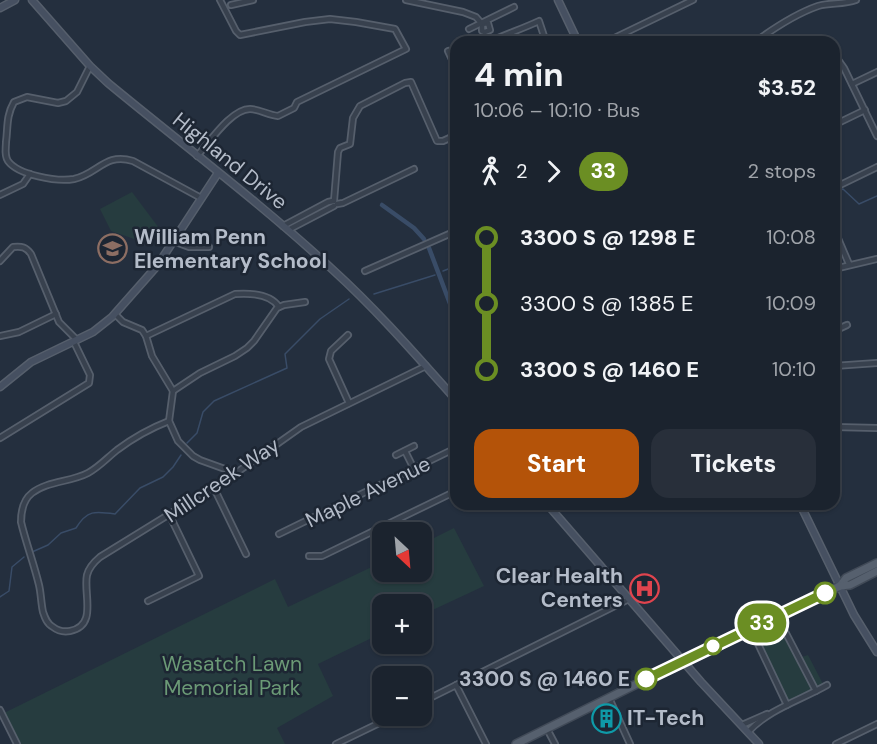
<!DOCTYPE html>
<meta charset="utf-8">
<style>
body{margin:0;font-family:"DM Sans",sans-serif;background:#282f3a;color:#f1f3f6;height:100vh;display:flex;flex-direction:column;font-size:22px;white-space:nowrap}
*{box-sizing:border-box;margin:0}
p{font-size:20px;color:#a0a4aa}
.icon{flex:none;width:33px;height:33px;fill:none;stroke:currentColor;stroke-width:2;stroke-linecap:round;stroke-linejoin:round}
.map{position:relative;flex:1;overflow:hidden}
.details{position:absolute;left:450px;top:36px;width:390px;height:474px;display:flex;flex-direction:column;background:#1b232e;border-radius:18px;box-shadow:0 2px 4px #0004,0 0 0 2px #39404a}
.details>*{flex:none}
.badge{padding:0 12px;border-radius:20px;font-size:21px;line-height:39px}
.needle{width:39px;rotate:154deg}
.buttons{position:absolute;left:372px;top:522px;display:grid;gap:12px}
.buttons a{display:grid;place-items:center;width:60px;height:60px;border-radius:12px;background:#1b232e;box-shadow:0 2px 4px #0004,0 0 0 2px #39404a;font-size:30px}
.map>.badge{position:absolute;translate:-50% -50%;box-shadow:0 0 0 3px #fff}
.legs{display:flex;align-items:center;gap:9px;height:66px;padding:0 24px;font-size:20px}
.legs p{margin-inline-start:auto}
.overview{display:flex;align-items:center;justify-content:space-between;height:102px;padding:0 24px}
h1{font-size:33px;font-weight:700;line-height:45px}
.primary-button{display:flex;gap:12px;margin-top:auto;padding:12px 24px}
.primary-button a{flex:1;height:69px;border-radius:18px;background:#b45309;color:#fff;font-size:24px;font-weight:700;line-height:69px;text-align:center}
.primary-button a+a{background:#282f3a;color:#f1f3f6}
ul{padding:0 24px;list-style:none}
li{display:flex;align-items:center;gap:21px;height:66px;font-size:22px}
li i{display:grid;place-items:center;width:9px;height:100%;margin:0 8px;background:currentColor}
li i::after{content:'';width:15px;height:15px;margin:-8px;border:4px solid;border-radius:50%;background:#1b232e}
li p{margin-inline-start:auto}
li:first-child i{background:linear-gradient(#0000 50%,currentColor 0)}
li:last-child i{background:linear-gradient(currentColor 50%,#0000 0)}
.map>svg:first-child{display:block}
</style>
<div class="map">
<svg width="877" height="744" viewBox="0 0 877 744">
<rect width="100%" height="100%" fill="#242f3e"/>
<!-- green -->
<g fill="#263c3f">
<polygon points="132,192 162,232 140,241 111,231 100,209"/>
<polygon points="454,528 484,586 422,615 422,604 382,604 382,633 318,664 333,696 277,728 285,744 20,744 4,713 275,579 288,607 382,562 382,572 422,572 422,544"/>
<polygon points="785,623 802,657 808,655 823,684 787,702 756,637"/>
</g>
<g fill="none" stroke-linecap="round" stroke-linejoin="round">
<!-- stream -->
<g stroke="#394c67" stroke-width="1.5">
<polyline points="834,193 843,189 859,204 877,196"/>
<polyline points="443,271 456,266"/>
<polyline points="374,294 435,275"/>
<polyline points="187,443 197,433 203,412 214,401 287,368 285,354 320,319 349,299"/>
<path d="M 32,552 L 48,545 L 61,533 L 76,528 C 87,510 95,511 115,514 L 140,488 L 163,477 L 173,467 L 181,455"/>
<polyline points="0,597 9,591 12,567 24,557"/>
</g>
<!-- canal -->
<g stroke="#394c67" stroke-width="4.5">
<polyline points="382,205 414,228 424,239"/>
<polyline points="429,248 452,309 456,333"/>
</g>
<defs>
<g id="street">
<polyline points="406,0 463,12 476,17 482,24 488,23 490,30 485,32 482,31 482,24"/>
<polyline points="231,5 253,0"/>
<polyline points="469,29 514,7"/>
<path d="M 489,42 C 506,34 522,29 539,21 L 546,42"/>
<polyline points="606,42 693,0"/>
<path d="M 755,42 C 774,28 795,14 818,6 C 830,2 843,5 856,0"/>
<polyline points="448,51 456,68"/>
<polyline points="834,63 839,61 844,68 877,136"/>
<path d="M 90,66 L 77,92 L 66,101 L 58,103 L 27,97 L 14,102 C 6,116 8,127 6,142 C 6,149 4,155 8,161 C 18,175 57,182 74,179 C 98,174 105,152 133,161 L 201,198"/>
<polyline points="852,84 877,72"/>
<polyline points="834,125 865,110"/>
<path d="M 197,156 C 209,143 231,109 250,109 C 259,109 268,115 278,116 L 294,108 L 297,102 L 406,49 L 395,29 L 356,22 L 330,19 L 305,22 L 240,35 L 236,31 L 220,0"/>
<polyline points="834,188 877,167"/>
<polyline points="0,195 23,184 30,174"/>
<polyline points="334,201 338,152 340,148 350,144 353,118 360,106 405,83 411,82 437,141 443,141 456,135"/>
<polyline points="337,204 343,203 414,169"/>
<polyline points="283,226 328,202 333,201"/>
<polyline points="834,229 849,264"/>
<polyline points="288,230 334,206"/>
<polyline points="173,241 189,247 209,247"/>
<path d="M 0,261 L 13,247 C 22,246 26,247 31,254 L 59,322 L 77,340"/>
<polyline points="834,269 877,259"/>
<polyline points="365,271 456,231"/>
<polyline points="115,314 123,322 142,330 146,336 152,356 173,391 169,421 178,441 193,456 200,460 236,473"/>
<polyline points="834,331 847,325"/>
<polyline points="348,335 331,351 329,359 349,403"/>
<polyline points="0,336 19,332 56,314"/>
<path d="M 146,336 L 235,294 C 249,293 270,293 279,307"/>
<polyline points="834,366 877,363"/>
<polyline points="173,391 200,373 235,356 247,348 254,341 277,308 284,305 305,302"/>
<path d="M 169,421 C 151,428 133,438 117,450 C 107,458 99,467 88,473 C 71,482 47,481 32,493 C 23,500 21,512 21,522 C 26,543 34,564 39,585 C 41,593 41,603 43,612 C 45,618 47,624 53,627 C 58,631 64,632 70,631 C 98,626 83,593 87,575 C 89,567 94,562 100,557 L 236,473 L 301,427 L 426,366"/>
<polyline points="834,427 877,428"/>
<polyline points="0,438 89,383 90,375 74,342"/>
<polyline points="405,451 414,469"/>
<polyline points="396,455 414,446"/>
<polyline points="214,488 246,554"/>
<polyline points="279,534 456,448"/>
<polyline points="309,556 322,556 456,491"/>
<polyline points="148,601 199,576 170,516"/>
<polyline points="777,616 816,691"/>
<polyline points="751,629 787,705"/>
<polyline points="456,685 486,744"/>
<polyline points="609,698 630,744"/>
<polyline points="422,702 629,599"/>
<polyline points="0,710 17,744"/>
<polyline points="742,725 767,714"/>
<polyline points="547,729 555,744"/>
<path d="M 748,732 C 769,709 801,700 827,685"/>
<polyline points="336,744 394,716"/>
<polyline points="836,744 877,724"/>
</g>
<g id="secondary">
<path d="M 32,0 L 90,66 L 108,83 C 183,145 262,204 333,270 C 377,310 416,355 456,400"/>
<polyline points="558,0 578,42"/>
<polyline points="0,8 15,0"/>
<polyline points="0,387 31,362 93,332 112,317 157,266 218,173"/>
<polyline points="547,504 701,682 759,744"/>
<polyline points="800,504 854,615 877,652"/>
</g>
<g id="primary">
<polyline points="840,586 846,578 877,563"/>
<polyline points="516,744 691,657 840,586 850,585 877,571"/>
</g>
</defs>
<!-- street casing -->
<use href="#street" stroke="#565f6c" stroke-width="8"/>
<!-- secondary casing -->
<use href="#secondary" stroke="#565f6c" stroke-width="9"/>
<!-- primary casing -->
<use href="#primary" stroke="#414a57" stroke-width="10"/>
<!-- street -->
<use href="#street" stroke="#38414e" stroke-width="4.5"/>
<!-- secondary -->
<use href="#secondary" stroke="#465061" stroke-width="6"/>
<!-- primary -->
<use href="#primary" stroke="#56606e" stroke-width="7"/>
</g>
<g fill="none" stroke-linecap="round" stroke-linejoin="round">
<defs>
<polyline id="line-1" points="646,679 825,593"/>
</defs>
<!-- line-1 casing -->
<use href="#line-1" stroke="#fff" stroke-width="14"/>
<!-- line-1 -->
<use href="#line-1" stroke="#6b8e23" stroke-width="9"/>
</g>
<!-- icons -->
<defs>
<symbol id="school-ring" viewBox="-11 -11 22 22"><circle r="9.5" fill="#1d2633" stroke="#8d6e63" stroke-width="1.5"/><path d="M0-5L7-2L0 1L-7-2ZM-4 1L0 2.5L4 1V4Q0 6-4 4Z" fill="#8d6e63"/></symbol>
<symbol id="hospital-ring" viewBox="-11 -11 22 22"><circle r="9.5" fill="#1d2633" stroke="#e0444e" stroke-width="1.5"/><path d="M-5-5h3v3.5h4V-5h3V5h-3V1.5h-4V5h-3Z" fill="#e0444e"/></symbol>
<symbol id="building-ring" viewBox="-11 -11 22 22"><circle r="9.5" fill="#1d2633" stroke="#0f9aa8" stroke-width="1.5"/><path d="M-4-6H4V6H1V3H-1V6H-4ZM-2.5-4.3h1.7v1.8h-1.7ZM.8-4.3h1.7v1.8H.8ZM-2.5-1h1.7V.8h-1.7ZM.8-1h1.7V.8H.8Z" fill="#0f9aa8"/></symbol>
</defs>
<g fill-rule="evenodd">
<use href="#school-ring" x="96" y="232" width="33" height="33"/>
<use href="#hospital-ring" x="628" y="572" width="33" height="33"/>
<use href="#building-ring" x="590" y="702" width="33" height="33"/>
</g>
<!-- markers -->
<g fill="#fff" stroke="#6b8e23" stroke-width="3">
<circle cx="825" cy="593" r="10"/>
<circle cx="713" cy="646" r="8"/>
<circle cx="646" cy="679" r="10"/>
</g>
<g text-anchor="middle" stroke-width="5" stroke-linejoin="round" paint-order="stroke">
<!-- street labels -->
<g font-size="21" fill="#b4bcc9" stroke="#1d2633">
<text transform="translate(230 161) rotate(39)" y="7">Highland Drive</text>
<text transform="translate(222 480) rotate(-34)" y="7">Millcreek Way</text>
<text transform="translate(368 492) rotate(-26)" y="7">Maple Avenue</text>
</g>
<!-- poi labels -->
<g font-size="21" font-weight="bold" fill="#b4bcc9" stroke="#1d2633" text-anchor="start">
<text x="134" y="244">William Penn<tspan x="134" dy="24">Elementary School</tspan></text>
<text x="623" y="583" text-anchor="end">Clear Health<tspan x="623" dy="24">Centers</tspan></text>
<text x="627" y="725">IT-Tech</text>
</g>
<!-- park labels -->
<g font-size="21" fill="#6b9a76" stroke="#1d2633">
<text x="232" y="671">Wasatch Lawn<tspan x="232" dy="24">Memorial Park</tspan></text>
</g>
<!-- stop labels -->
<g font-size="21" font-weight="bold" fill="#b4bcc9" stroke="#1d2633" text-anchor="end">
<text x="630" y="686">3300 S @ 1460 E</text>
</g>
</g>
</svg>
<div class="buttons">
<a><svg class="needle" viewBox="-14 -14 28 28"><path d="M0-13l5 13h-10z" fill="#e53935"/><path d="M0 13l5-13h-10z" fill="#a0a4aa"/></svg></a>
<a>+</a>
<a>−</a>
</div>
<b class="badge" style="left:762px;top:623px;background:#6b8e23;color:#fff">33</b>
<section class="details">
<div class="overview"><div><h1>4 min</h1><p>10:06 – 10:10 · Bus</p></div><b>$3.52</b></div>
<div class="legs"><svg class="icon" aria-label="walk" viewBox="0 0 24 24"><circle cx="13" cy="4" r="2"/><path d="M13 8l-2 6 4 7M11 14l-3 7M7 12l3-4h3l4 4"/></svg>2<svg class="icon" aria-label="forward" viewBox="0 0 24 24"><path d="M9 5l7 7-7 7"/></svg><b class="badge" style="background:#6b8e23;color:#fff">33</b><p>2 stops</p></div>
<ul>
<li><i style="color:#6b8e23"></i><b>3300 S @ 1298 E</b><p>10:08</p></li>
<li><i style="color:#6b8e23"></i><span>3300 S @ 1385 E</span><p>10:09</p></li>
<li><i style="color:#6b8e23"></i><b>3300 S @ 1460 E</b><p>10:10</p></li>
</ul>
<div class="primary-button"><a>Start</a><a>Tickets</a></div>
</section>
</div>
